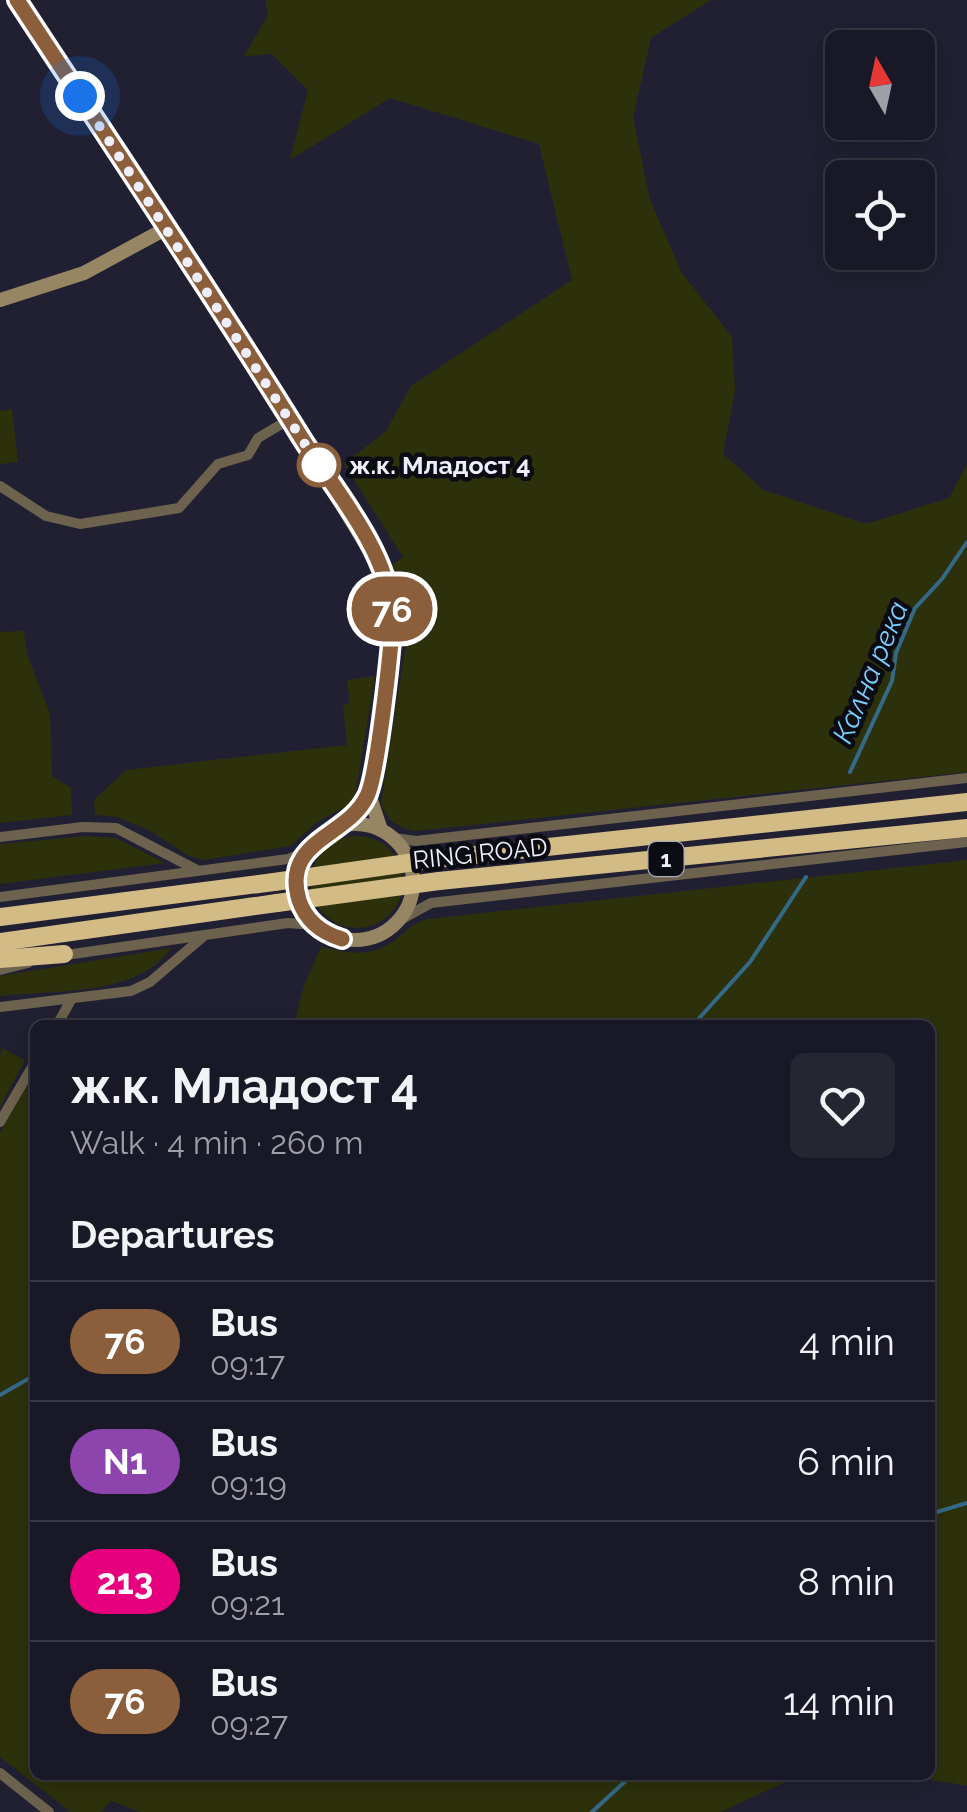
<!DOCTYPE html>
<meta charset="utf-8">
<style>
body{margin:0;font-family:Raleway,sans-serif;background:#262532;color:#f1f3f6;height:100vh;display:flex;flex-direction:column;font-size:38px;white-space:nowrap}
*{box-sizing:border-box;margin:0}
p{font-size:32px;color:#9fa0a7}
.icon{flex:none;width:55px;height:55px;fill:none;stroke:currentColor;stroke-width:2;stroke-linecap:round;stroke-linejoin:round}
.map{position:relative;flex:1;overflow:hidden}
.side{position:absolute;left:30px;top:1020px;width:905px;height:760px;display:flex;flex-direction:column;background:#191826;border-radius:15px;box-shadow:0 5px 25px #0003,0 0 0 2px #373743}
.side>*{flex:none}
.badge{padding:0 20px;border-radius:32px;font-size:35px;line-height:65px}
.needle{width:65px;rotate:351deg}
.buttons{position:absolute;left:825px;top:30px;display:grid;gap:20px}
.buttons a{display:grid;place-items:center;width:110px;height:110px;border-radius:15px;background:#191826;box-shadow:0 5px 25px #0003,0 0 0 2px #373743;font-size:50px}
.you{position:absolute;width:50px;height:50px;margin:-25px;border:8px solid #fff;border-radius:50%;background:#1a73e8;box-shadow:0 0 0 15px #1a73e833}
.map>.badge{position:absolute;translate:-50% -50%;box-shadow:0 0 0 5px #fff}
h2{padding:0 40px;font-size:38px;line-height:90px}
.round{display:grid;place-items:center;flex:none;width:105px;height:105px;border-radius:15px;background:#262532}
.head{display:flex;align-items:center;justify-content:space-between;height:170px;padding:0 40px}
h1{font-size:48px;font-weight:700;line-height:75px}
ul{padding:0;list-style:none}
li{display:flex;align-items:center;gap:30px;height:120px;padding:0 40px;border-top:2px solid #373743}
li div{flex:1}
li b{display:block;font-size:38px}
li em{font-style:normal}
li .badge{min-width:110px;font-weight:700;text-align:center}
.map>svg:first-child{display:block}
</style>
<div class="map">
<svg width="967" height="1812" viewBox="0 0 967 1812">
<rect width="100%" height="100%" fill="#212032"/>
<!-- green -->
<g fill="#2d310b">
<path d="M 265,0 L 711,0 L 651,38 L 633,118 L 650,200 L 682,273 L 732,337 L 735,391 L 723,454 L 764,490 L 866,524 L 949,498 L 967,464 L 967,772 L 416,831 C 399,828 387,821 381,803 L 408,631 L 407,604 L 392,565 L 403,557 L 344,464 L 386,431 L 411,386 L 572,280 L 539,144 L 390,98 L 290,160 L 308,90 L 272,54 L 244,56 L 268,15 Z"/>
<polygon points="12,409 18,462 0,464 0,411"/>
<polygon points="24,631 27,654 50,714 52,776 71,788 72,815 0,823 0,632"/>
<polygon points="375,676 354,802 314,824 291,846 204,860 189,856 147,829 117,817 95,815 94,800 126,770 347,745 343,705 350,703 347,680"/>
<circle cx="357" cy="882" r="46"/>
<polygon points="86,836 115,838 165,863 0,884 0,844"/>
<path d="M 967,860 L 967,1786 L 904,1775 L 930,1775 L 930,1025 L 294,1025 L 304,985 L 321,947 C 347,953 370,958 394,941 C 407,931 411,923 428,919 Z"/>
<path d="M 171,948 C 138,997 53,990 0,996 L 0,976 Z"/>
<polygon points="2,1048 25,1060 0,1107 0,1056"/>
<polygon points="35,1073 35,1775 800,1775 721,1812 141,1812 111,1801 101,1812 71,1812 0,1757 0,1132"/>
</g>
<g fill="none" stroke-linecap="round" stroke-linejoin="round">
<!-- stream -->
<g stroke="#346a88" stroke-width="4">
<polyline points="850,772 892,681 896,653 915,608 942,579 967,542"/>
<polyline points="693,1025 750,962 806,877"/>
<polyline points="0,1395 35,1375"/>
<polyline points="930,1514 967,1503"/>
<polyline points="592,1812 632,1775"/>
</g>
<!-- street -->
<g stroke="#6c624d" stroke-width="10">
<polyline points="0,486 46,516 80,524 179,508 218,464 248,455 258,438 290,419"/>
<polyline points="0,837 83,827 116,828 197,870"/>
<polyline points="394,838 416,841 967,778"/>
<polyline points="0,897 288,859 305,852"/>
<polyline points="400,920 431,903 967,842"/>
<polyline points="59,956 288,923 315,925"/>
<polyline points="0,970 28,963"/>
<polyline points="0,1007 131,991 150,982 204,936"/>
<polyline points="57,1025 71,1000"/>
<polyline points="0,1122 35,1062"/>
<polyline points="0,1773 49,1812"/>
</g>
<!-- secondary -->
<g stroke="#968664" stroke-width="14">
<polyline points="17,0 275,395 382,571 392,612 391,646 369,794 381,830"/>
<polyline points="0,300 84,273 167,228"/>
<circle cx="355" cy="882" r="58"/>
</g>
<!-- highway -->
<g stroke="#d3bb86" stroke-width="18">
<polyline points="436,859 967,802"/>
<polyline points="439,881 967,828"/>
<polyline points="0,917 274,882"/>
<polyline points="0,942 277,903"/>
<polyline points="0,959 64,954"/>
</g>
<!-- highway-bridge -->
<g stroke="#d3bb86" stroke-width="18">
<polyline points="274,882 436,859"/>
<polyline points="277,903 439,881"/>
</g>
</g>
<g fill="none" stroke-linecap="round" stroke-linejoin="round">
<defs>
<path id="line" d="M 17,0 C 112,145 210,290 301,437 C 333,488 386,548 392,610 C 394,634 377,777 367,796 C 348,837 281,840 299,900 C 306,921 322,933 342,939"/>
</defs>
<!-- line casing -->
<use href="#line" stroke="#fff" stroke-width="22"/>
<!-- line -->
<use href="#line" stroke="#8b5e3c" stroke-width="15"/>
<!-- walk -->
<polyline stroke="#eeeefb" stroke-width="10" stroke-dasharray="0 18" points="80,96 321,469 319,465"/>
</g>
<!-- markers -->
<circle fill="#fff" stroke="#8b5e3c" stroke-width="5" cx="319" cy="465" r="20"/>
<g text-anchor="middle" stroke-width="9" stroke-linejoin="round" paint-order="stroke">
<!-- shield labels -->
<rect fill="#0b0b13" stroke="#aaaab5" stroke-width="2.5" x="648.5" y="842" width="35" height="34" rx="8"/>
<g font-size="22" font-weight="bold" fill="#eeeefb">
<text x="666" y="867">1</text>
</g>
<!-- stop labels -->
<g font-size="25" font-weight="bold" fill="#eeeefb" stroke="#0b0b13" text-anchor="start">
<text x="349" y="474">ж.к. Младост 4</text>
</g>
<!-- street labels -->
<g font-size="25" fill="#eeeefb" stroke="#0b0b13">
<text transform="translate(480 853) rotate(-6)" y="9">RING ROAD</text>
</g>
<!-- water labels -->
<g font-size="28" font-style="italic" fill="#7ccefd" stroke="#0b0b13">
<text transform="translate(870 672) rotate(-67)" y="10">Кална река</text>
</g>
</g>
</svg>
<div class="buttons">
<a><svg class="needle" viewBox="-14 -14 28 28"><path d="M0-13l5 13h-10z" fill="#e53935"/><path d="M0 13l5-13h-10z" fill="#9fa0a7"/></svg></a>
<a><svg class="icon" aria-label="locate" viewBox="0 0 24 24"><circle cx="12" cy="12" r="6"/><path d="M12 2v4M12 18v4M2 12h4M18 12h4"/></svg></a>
</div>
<div class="you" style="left:80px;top:96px"></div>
<b class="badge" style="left:392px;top:609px;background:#8b5e3c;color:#fff">76</b>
<section class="side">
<div class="head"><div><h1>ж.к. Младост 4</h1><p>Walk · 4 min · 260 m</p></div><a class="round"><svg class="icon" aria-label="heart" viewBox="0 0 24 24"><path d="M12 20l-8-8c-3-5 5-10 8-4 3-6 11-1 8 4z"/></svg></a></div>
<h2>Departures</h2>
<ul>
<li><span class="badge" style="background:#8b5e3c;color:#fff">76</span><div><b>Bus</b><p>09:17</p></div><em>4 min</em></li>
<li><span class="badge" style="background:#8e44ad;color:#fff">N1</span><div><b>Bus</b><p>09:19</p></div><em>6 min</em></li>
<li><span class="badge" style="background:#e6007e;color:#fff">213</span><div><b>Bus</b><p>09:21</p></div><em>8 min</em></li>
<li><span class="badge" style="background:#8b5e3c;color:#fff">76</span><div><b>Bus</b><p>09:27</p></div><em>14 min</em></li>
</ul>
</section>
</div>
